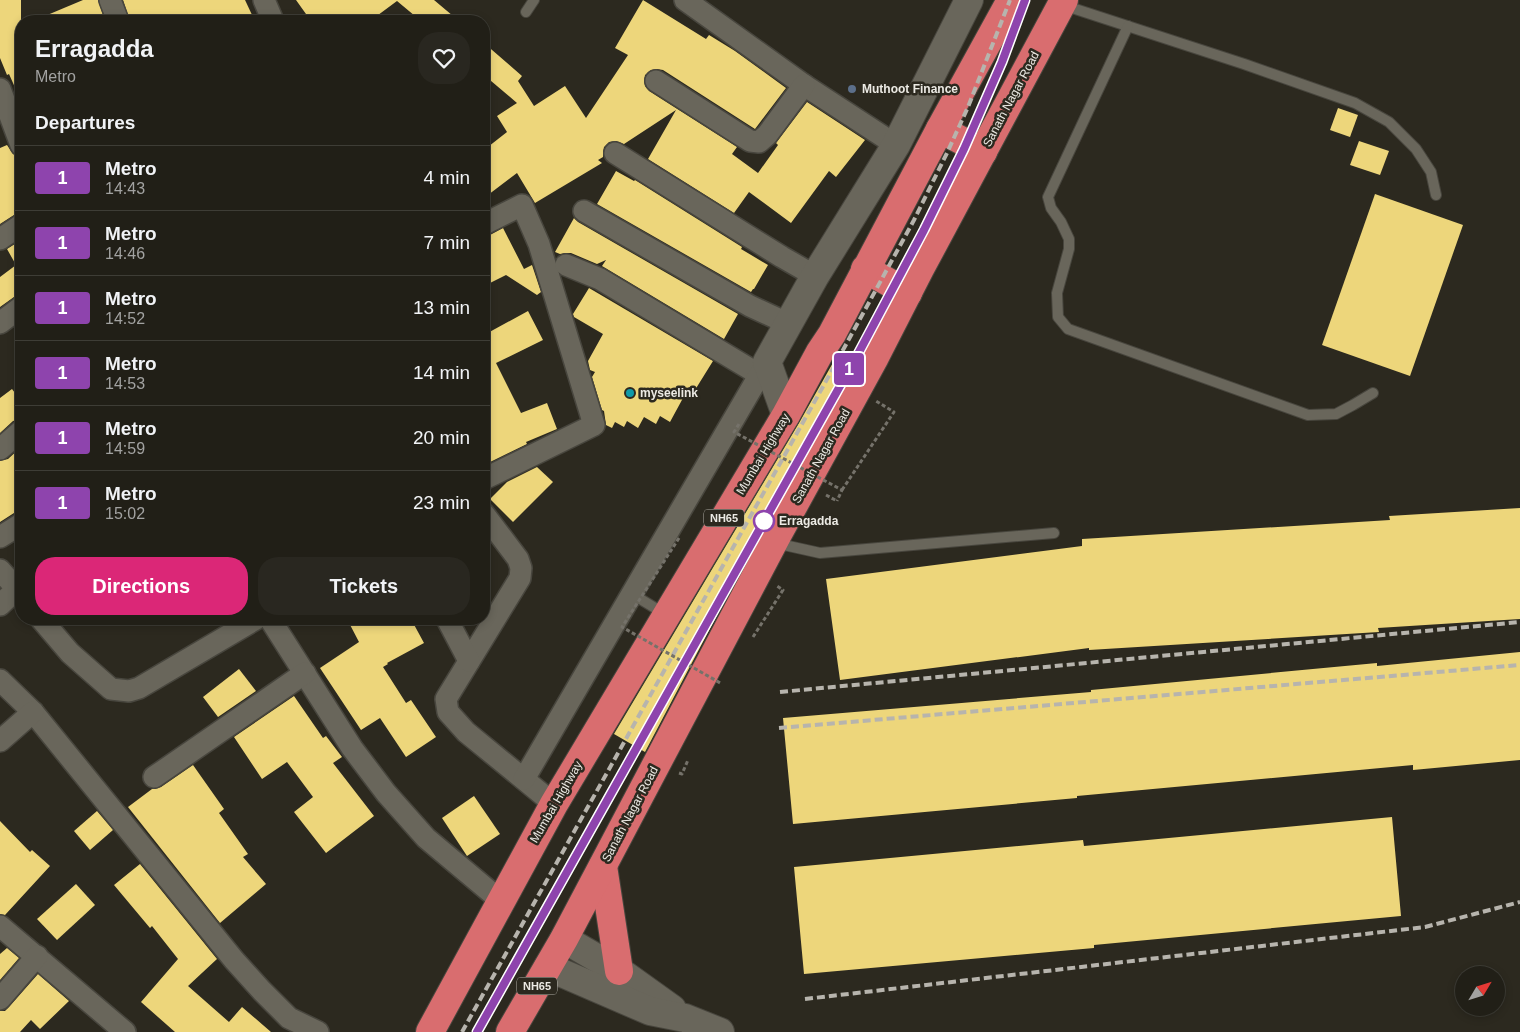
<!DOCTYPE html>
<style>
body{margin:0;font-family:Helvetica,sans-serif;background:#292720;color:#f1f3f6;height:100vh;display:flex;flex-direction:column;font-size:19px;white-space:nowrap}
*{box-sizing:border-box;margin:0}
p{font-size:16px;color:#a2a2a1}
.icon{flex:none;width:28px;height:28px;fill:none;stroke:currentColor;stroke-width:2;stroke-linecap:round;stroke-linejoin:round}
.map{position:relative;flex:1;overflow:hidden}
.details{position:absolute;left:15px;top:15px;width:475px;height:610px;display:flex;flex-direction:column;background:#211f17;border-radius:20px;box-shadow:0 2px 8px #0003,0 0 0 1px #3e3d36}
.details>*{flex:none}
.badge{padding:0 10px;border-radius:4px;font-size:18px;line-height:32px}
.needle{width:32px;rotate:52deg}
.tools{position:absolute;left:1455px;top:966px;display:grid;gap:10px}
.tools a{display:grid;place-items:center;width:50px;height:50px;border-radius:50%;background:#211f17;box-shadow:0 2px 8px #0003,0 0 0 1px #3e3d36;font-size:25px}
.map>.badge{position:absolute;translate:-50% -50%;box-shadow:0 0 0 2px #fff}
h2{padding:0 20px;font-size:19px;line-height:45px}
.round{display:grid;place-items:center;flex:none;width:52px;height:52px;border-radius:20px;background:#292720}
.head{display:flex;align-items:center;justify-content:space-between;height:85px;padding:0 20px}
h1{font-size:24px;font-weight:700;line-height:38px}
.cta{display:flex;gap:10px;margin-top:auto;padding:10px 20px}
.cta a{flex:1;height:58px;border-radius:20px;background:#db2777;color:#fff;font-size:20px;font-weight:700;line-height:58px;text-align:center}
.cta a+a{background:#292720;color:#f1f3f6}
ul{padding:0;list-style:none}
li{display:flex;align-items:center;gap:15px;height:65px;padding:0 20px;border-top:1px solid #3e3d36}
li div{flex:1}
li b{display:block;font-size:19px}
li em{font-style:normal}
li .badge{min-width:55px;font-weight:700;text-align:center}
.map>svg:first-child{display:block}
</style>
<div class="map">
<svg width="1520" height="1032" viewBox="0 0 1520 1032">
<rect width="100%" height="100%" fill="#2c291f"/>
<!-- building -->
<g fill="#edd67b">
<polygon points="0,0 21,0 21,101 9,74 7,75 0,58"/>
<polygon points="83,0 98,0 105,21 33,21"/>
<polygon points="123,0 245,0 253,17 244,21 130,21"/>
<polygon points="296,0 434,0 459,21 421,21 397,1 370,21 311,21"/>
<polygon points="643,0 706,39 709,35 735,51 786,88 755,129 663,70 657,69 651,70 645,75 644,81 645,86 649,91 737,147 732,154 758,173 778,145 776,143 807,102 865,140 836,177 829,171 791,223 749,192 734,213 648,159 676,110 624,144 616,141 609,142 604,147 603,152 603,157 598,160 602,163 535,203 517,173 484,198 484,150 507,132 497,116 517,103 484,75 484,43 522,76 518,81 534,106 565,86 586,118 628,55 615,48"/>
<polygon points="1338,108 1358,115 1350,137 1330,130"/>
<polygon points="1359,141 1389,151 1380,175 1350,165"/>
<polygon points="7,145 13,154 21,157 21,213 14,215 0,224 0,148"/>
<polygon points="616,171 634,181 635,180 742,247 741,249 768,265 754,289 753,289 751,292 597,204"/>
<polygon points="1375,194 1463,225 1410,376 1322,345"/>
<polygon points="574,218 578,222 738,314 724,339 602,266 606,260 597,264 571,253 565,253 560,254 555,252"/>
<polygon points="503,228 524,269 532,265 541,292 537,295 506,275 484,286 484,236 490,235"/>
<polygon points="21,240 21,295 14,297 0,307 0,277 16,265 7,249"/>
<polygon points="589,288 713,361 695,390 689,387 670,422 660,416 656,424 644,417 638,428 627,421 624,427 615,422 612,428 606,425 604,411 602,410 592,377 595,372 590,370 588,361 603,334 574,317 573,314"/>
<polygon points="528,311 543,340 496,363 521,413 547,403 557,429 526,442 527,444 484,465 484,335"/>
<polygon points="839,352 855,361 764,526 645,752 614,734 799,423"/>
<polygon points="12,389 21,401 21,419 13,421 0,433 0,398"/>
<polygon points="21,447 21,512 14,513 0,522 0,461 8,459"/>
<polygon points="537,467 553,482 513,522 490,499 507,482"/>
<polygon points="1520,508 1520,619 1378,628 1379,632 1089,650 1089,648 840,680 826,579 1082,546 1082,539 1390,520 1389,516"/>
<polygon points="347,619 411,619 424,643 387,663 388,664 383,667 406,703 411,700 436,737 406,757 380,718 361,730 320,668 359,642"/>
<polygon points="1520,652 1520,760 1413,770 1413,765 1077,796 1077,798 793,824 783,718 1091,692 1091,690 1377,663 1377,666"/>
<polygon points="239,669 256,691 218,717 203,697"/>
<polygon points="294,696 323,738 326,736 342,757 333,763 374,816 326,853 294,812 313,797 287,762 262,779 234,737"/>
<polygon points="193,765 224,809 219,813 248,854 243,857 266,884 220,923 128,807 152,789 155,789 161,787"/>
<polygon points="474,796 500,834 467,856 442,818"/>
<polygon points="97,811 113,830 90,850 74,831"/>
<polygon points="1392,817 1401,916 1094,945 1094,948 804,974 794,867 1083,840 1084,846"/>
<polygon points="0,821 30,852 32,850 50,866 5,915 0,914"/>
<polygon points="140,864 217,959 188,986 229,1022 242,1007 271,1032 175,1032 141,1002 178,959 152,926 150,928 114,885"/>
<polygon points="76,884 95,905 57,940 37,919"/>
<polygon points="7,948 19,958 0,980 0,954"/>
<polygon points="38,974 69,1001 40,1029 31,1020 20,1032 0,1032 0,1011 5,1011 9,1007"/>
</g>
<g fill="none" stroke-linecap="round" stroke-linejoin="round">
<defs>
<g id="lane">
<polyline points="1063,5 1244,64 1355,103 1389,122 1416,149 1431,172 1436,195"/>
<polyline points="526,12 534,0"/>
<polyline points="1128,26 1048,197 1051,208 1061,222 1069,239 1069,249 1057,293 1058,317 1068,329 1308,415 1336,414 1353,405 1373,393"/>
<polyline points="775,543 820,553 1054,533"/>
<polyline points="632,594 665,614"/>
</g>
<g id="street">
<polyline points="110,0 118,21"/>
<polyline points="264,0 273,21"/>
<polyline points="685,0 804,85 896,145"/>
<polyline points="656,81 750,141 759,142 767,135 804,85"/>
<polyline points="0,89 21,145"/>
<polyline points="615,153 782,257 815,276"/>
<polyline points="584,211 750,306 789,324"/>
<polyline points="484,224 522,205 539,244 594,425 484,479"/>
<polyline points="0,239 21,225"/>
<polyline points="566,265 600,279 760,375"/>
<polyline points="0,323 21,307"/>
<polyline points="0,449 21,431"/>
<polyline points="484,514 518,559 521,568 520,578 446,699 448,712 466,732 554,804"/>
<polyline points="0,537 21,524"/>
<polyline points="0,570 17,589 0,605"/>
<polyline points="41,619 70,653 111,689 129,691 139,688 256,619"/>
<polyline points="270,619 352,748 386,793 426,838 501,901"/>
<polyline points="447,619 469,661"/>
<polyline points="0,680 33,712 234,960 262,991 289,1018 318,1032"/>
<polyline points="0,741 33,712"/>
<polyline points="154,777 305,673"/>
<polyline points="524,779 767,362"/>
<polyline points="0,926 125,1032"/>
<polyline points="0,999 37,956"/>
</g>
<g id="secondary">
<polyline points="786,415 767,362 815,276 896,145 969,0"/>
<polyline points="564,939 619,971 672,1009"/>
<polyline points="548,967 650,1011 685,1018 720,1032"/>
</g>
<g id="highway">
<polyline points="940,129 983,152"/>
<polyline points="865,269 908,293"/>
<polyline points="603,866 619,971"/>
<polyline points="430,1032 554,804 786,415 820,352 832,334 940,129 1011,0"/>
<polyline points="510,1032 564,939 778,534 875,357 920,269 1064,0"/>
</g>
</defs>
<!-- lane casing -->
<use href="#lane" stroke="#48463e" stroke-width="12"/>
<!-- street casing -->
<use href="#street" stroke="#48463e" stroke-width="24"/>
<!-- secondary casing -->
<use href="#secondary" stroke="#48463e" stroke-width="30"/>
<!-- highway casing -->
<use href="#highway" stroke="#48463e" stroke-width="30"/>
<!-- path -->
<g stroke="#75726a" stroke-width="3" stroke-dasharray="4 2.5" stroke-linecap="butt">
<polyline points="842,490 894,412 876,401"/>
<polyline points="826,495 837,501"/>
<polyline points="753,637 783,590 777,586"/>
<polyline points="679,773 682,774 688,760"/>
</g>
<!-- lane -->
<use href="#lane" stroke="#69665b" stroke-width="10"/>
<!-- street -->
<use href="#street" stroke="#69665b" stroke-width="21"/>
<!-- secondary -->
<use href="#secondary" stroke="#69665b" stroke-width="28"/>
<!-- highway -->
<use href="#highway" stroke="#d96d6f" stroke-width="28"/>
<!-- rail -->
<g stroke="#b7b4ad" stroke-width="4" stroke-dasharray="8 4" stroke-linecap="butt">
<polyline points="780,692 1520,622"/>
<polyline points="779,728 1520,665"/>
<polyline points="805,999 1425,927 1520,902"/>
<polyline points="462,1032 825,383 914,220 947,153 968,107 1010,0"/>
<polyline points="477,1032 858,354 925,230 964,149 1002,61 1025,0"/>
</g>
<!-- path-bridge -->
<g stroke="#75726a" stroke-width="3" stroke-dasharray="4 2.5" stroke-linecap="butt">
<polyline points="739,424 734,432 842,490 837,501"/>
<polyline points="679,538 622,627 722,684"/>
</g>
</g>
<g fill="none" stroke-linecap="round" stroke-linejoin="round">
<defs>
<polyline id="line" points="477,1032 858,354 924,230 964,149 1002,62 1025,0"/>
</defs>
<!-- line casing -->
<use href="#line" stroke="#fff" stroke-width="11"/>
<!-- line -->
<use href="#line" stroke="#8e44ad" stroke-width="8"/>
</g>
<!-- markers -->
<circle fill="#5c6f8a" stroke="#2c291f" stroke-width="2" cx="852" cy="89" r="5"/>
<circle fill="#0f9aa8" stroke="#2c291f" stroke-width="2" cx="630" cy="393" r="5"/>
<circle fill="#fff" stroke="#8e44ad" stroke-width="2.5" cx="764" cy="521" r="10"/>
<g text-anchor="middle" stroke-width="5" stroke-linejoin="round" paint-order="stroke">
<!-- shield labels -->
<g fill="#2c291f" stroke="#b2b0a9" stroke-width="1">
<rect x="704" y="509.5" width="40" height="17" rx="4"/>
<rect x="517" y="977.5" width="40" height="17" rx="4"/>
</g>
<g font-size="11" font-weight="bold" fill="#eceae4">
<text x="724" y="522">NH65</text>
<text x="537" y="990">NH65</text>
</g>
<!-- poi labels -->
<g font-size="12" font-weight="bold" fill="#eceae4" stroke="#2c291f" text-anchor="start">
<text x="862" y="93">Muthoot Finance</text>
<text x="640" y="397">myseelink</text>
</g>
<!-- street labels -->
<g font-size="12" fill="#eceae4" stroke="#2c291f">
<text transform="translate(1011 99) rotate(-62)" y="4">Sanath Nagar Road</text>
<text transform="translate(763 454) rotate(-59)" y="4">Mumbai Highway</text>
<text transform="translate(821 456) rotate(-61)" y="4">Sanath Nagar Road</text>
<text transform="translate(556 802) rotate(-60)" y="4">Mumbai Highway</text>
<text transform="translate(630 814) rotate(-62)" y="4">Sanath Nagar Road</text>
</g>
<!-- stop labels -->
<g font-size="12" font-weight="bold" fill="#eceae4" stroke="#2c291f" text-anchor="start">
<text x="779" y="525">Erragadda</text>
</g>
</g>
</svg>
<div class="tools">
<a><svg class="needle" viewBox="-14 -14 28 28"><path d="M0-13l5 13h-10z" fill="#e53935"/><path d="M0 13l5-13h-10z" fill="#a2a2a1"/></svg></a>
</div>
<b class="badge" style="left:849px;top:369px;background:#8e44ad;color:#fff">1</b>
<section class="details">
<div class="head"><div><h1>Erragadda</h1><p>Metro</p></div><a class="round"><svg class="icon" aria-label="heart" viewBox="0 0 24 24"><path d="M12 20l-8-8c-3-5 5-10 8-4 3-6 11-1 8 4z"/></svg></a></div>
<h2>Departures</h2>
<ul>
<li><span class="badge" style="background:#8e44ad;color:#fff">1</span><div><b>Metro</b><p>14:43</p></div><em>4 min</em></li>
<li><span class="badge" style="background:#8e44ad;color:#fff">1</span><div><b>Metro</b><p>14:46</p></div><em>7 min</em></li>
<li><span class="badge" style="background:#8e44ad;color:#fff">1</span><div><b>Metro</b><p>14:52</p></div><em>13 min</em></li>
<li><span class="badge" style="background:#8e44ad;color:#fff">1</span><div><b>Metro</b><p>14:53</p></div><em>14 min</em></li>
<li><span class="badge" style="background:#8e44ad;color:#fff">1</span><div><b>Metro</b><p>14:59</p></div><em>20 min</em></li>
<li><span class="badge" style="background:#8e44ad;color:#fff">1</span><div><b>Metro</b><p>15:02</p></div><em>23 min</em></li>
</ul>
<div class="cta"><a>Directions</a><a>Tickets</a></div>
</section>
</div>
